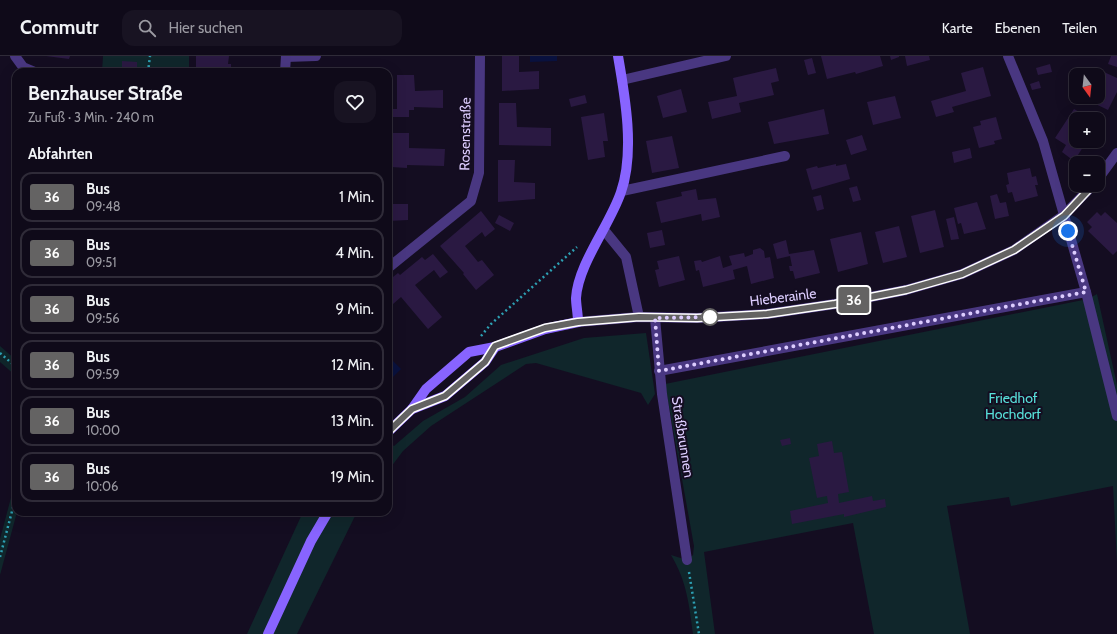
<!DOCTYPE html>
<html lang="de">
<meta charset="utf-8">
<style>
body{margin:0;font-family:Cabin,sans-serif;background:#181322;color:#f1f3f6;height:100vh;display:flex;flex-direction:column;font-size:15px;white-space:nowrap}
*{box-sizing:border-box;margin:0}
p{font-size:13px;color:#9b9aa2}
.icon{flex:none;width:22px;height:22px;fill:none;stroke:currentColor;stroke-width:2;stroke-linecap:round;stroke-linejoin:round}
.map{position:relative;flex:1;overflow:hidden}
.side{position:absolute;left:12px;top:12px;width:380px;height:448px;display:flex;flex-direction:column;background:#0f0a19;border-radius:12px;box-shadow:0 4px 16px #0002,0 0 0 1px #2f2b38}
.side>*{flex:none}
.badge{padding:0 8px;border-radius:3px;font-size:14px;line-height:26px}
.needle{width:26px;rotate:165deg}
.fabs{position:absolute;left:1069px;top:12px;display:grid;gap:8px}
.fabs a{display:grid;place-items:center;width:36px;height:36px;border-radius:8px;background:#0f0a19;box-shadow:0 4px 16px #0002,0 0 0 1px #2f2b38;font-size:20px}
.you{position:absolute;width:20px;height:20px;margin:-10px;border:3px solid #fff;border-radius:50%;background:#1a73e8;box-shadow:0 0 0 6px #1a73e833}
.map>.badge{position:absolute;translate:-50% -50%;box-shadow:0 0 0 2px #fff}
h2{padding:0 16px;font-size:15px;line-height:36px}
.round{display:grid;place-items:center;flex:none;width:42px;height:42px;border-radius:12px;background:#181322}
.headline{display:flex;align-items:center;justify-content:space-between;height:68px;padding:0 16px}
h1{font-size:19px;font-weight:800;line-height:30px}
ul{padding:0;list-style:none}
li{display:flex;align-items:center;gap:12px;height:50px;margin:0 8px 6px;padding:0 8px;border:2px solid #2f2b38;border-radius:12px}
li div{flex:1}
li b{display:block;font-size:15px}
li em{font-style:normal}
li .badge{min-width:44px;font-weight:700;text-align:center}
header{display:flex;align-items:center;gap:24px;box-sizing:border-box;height:56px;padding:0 20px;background:#0f0a19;border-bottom:1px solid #2f2b38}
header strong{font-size:19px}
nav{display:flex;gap:22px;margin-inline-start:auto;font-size:14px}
.search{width:280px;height:36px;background:#181322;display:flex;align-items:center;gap:10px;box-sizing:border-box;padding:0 14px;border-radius:12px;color:#9b9aa2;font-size:15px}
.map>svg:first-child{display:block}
</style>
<header>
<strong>Commutr</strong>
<div class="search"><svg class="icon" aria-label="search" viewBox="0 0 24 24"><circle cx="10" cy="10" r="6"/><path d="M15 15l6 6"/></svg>Hier suchen</div>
<nav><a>Karte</a><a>Ebenen</a><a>Teilen</a></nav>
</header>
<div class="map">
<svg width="1117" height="578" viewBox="0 0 1117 578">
<rect width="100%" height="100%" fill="#140d21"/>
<!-- green -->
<g fill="#10262b">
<polygon points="103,0 189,0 189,16 102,16"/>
<path d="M 1097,238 L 1117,329 L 1117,507 L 1113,430 L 1011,450 L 1009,441 L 947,450 L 970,578 L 874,578 L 853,467 L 704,496 L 715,578 L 693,578 C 689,548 687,526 671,499 L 687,504 L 693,499 L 694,490 L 665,328 L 1088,243 Z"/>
<polygon points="646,277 655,338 648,349 641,337 536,307 526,308 431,370 403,395 388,415 388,386 394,390 423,365 465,341 501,309 584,282"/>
<polygon points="0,290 16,304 16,320 0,306"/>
<polygon points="16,423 17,456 0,519 0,483"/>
<polygon points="303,456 357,456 297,578 247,578"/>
</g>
<!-- water -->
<g fill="#09113e">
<polygon points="530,0 557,0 557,5 530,6"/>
<polygon points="388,300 401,313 392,322 388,318"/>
</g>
<!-- building -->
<g fill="#2a1942">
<polygon points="46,0 70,0 69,3"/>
<polygon points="196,0 229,0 228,8 231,8 231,16 196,16"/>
<polygon points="502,0 519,0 519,16 539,15 539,33 502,35"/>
<polygon points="821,0 880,0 883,10 856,18 855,16 827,23"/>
<polygon points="890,0 899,0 899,1 891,4"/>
<polygon points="905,0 929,0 930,4 907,10"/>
<polygon points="1111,0 1117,0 1117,11 1108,8"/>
<polygon points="812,2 816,17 808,19 804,4"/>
<polygon points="122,5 137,6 137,16 122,16"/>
<polygon points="1050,8 1052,16 1038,19 1036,12"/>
<polygon points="983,11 991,40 952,51 954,56 936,61 931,45 966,35 961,17"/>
<polygon points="1093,11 1117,22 1117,36 1108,54 1081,41 1098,41 1098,19 1089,19"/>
<polygon points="776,12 779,25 771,27 774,39 739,47 741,56 712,63 708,46 737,40 733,22"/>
<polygon points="397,19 414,19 415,35 443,34 443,52 414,51 414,54 409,54 409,61 391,61 391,53 397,53"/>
<polygon points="1039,25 1041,32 1032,34 1030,28"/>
<polygon points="681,33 687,56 663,62 657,40"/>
<polygon points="585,39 587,47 571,51 569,43"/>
<polygon points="895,40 901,62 873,69 867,46"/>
<polygon points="499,47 516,47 517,71 551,72 551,90 499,89"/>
<polygon points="824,53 829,78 774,88 768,66"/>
<polygon points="1074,53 1090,62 1076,63 1076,85 1087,85 1074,105 1062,96 1066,89 1055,82"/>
<polygon points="604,57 608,85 603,85 605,101 588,104 581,61"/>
<polygon points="996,61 1002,83 994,85 995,88 979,92 973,71 981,69 980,65"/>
<polygon points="391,77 409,77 409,92 445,93 444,110 407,109 407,112 391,111"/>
<polygon points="862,79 867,94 851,99 846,84"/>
<polygon points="672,80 679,112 652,117 646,85"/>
<polygon points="970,92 972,102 954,107 952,96"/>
<polygon points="498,104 515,104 514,126 535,127 535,143 498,146"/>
<polygon points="836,108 836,110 846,108 850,123 812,134 806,113 817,110 818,112"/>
<polygon points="1030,112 1032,121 1036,120 1038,129 1035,129 1038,140 1015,146 1012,136 1008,137 1006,129 1009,128 1007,117"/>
<polygon points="857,130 861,144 853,146 849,132"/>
<polygon points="696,133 698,144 716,142 720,161 702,165 701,158 661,167 656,146 682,140 681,136"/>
<polygon points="997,138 1000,147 1006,146 1009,160 995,163 990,140"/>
<polygon points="821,139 824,153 817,155 813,141"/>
<polygon points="977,146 986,173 964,178 961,167 958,168 954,152"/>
<polygon points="388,148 408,148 408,164 388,165"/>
<polygon points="935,154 944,191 920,197 911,160"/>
<polygon points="481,155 495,173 485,181 482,176 465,190 478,206 482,204 494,219 476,234 463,218 464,217 440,190"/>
<polygon points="1097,156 1101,160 1105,156 1117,167 1117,195 1113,199 1088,175 1092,171 1087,166"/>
<polygon points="499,159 514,167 510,175 495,167"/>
<polygon points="954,161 959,183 951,184 946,163"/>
<polygon points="899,170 907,201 883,207 875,176"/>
<polygon points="662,174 665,189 650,192 647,177"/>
<polygon points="861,176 868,208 838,216 830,183"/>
<polygon points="786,184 789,198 814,194 820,217 795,223 793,215 790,215 789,210 792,210 790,200 777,203 773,188"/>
<polygon points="760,192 764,195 765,202 770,201 774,222 751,228 747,210 733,214 735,223 703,231 699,214 696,215 694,205 701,204 702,206 720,200 723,212 732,209 729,200 744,197 745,201 753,198 753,194"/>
<polygon points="433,198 448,216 440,222 434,214 415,229 442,261 428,273 401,241 393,248 388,242 388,225 398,217 400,219 422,201 425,204"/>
<polygon points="679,200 685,224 659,231 655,214 659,213 657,205"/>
<polygon points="790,382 791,388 782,390 780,384"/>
<polygon points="832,385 834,397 842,396 849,436 838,438 839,447 872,440 873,445 885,443 886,451 844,461 844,458 792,468 790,455 828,447 827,440 817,442 809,402 819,400 817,388"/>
</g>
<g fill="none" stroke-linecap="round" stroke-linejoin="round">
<!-- path -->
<g stroke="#2da0b3" stroke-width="2.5" stroke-dasharray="2 3" stroke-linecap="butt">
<polyline points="148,16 150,0"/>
<polyline points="481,280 491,268 577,191"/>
<polyline points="0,297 16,311"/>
<polyline points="0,501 16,440"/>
<polyline points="689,516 699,578"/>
</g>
<!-- lane -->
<g stroke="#493781" stroke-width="10">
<polyline points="1064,159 1086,236 1117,360"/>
<polyline points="655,262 662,338 687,504"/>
<polyline points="659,315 1086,236"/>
</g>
<!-- street -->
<g stroke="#493781" stroke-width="10">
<polyline points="15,0 23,11 35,16"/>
<polyline points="1008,0 1043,85 1064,159"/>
<polyline points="286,1 316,0"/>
<polyline points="285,16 286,0"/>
<polyline points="622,24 726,0"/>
<polyline points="1098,123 1117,97"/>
<polyline points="622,135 785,100"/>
<polyline points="604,174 626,201 639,261"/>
<polyline points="388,212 471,145 479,117 480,0"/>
<polyline points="578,266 639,261 697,262 767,258 835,248 906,234 962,218 1014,194 1064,159 1093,129"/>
</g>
<!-- secondary -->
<g stroke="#8864ff" stroke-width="10">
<polyline points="412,353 445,340 485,306 495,291"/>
<path d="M 388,376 L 412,353 L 426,333 L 469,296 L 495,291 L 545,273 L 578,266 C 578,258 576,249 576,242 C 578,208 610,169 621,136 C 635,96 625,40 618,0"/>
<polyline points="268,578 311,485 328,456"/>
</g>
</g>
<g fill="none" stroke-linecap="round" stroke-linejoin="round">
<defs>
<polyline id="line" points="388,376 412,353 445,340 485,306 495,290 545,272 578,266 639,261 697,262 767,258 835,248 906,234 962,218 1014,194 1064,160 1093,129"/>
</defs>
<!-- line casing -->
<use href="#line" stroke="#fff" stroke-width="9"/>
<!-- line -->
<use href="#line" stroke="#646363" stroke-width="6"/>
<!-- walk -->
<polyline stroke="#ddcdff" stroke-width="4" stroke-dasharray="0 7.2" points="710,261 655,262 659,315 1086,236 1068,175"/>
</g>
<!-- markers -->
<circle fill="#fff" stroke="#646363" stroke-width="2" cx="710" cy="261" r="8"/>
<g text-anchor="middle" stroke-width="4" stroke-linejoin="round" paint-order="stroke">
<!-- street labels -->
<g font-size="14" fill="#ddcdff" stroke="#140d21">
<text transform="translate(465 78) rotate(-89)" y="5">Rosenstraße</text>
<text transform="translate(783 241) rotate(-7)" y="5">Hieberainle</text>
<text transform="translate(683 381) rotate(81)" y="5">Straßbrunnen</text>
</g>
<!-- park labels -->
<g font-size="14" fill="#58e0da" stroke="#140d21">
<text x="1013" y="347">Friedhof<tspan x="1013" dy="16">Hochdorf</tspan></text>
</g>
</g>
</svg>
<div class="fabs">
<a><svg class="needle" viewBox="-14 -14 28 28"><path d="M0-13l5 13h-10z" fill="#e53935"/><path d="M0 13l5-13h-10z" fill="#9b9aa2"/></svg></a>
<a>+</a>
<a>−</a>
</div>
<div class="you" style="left:1068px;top:175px"></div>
<b class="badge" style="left:854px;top:244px;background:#646363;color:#fff">36</b>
<section class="side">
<div class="headline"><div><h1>Benzhauser Straße</h1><p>Zu Fuß · 3 Min. · 240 m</p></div><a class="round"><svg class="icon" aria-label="heart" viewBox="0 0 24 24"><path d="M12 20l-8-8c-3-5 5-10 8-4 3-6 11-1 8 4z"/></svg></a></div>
<h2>Abfahrten</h2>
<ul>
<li><span class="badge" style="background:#646363;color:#fff">36</span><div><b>Bus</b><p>09:48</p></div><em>1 Min.</em></li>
<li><span class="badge" style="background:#646363;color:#fff">36</span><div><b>Bus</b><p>09:51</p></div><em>4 Min.</em></li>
<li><span class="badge" style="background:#646363;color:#fff">36</span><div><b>Bus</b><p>09:56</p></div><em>9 Min.</em></li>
<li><span class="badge" style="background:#646363;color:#fff">36</span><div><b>Bus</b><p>09:59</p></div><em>12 Min.</em></li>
<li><span class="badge" style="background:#646363;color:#fff">36</span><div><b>Bus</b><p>10:00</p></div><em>13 Min.</em></li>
<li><span class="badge" style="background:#646363;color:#fff">36</span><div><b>Bus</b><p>10:06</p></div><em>19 Min.</em></li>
</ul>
</section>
</div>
